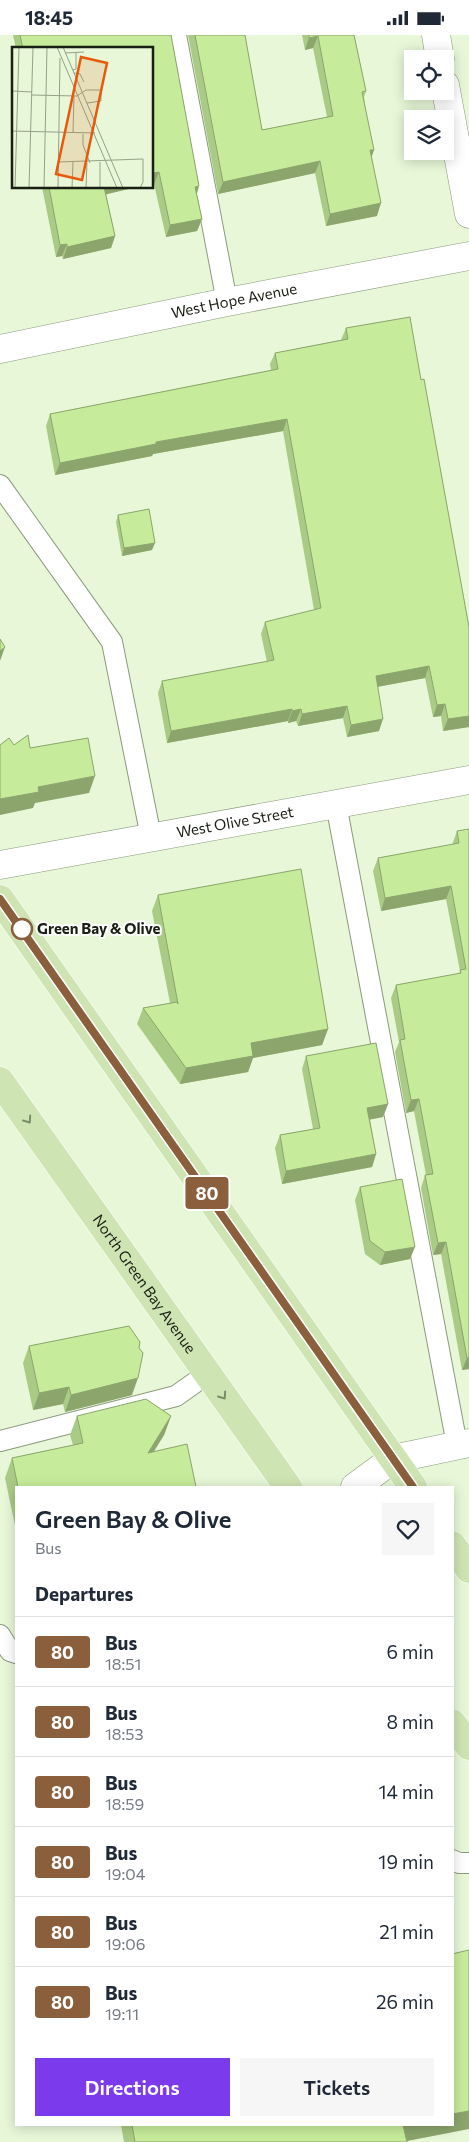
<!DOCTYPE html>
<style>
body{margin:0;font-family:Commissioner,sans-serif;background:#f6f6f7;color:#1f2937;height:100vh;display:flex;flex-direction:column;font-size:19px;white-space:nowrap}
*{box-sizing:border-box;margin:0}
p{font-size:16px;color:#747a83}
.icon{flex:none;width:28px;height:28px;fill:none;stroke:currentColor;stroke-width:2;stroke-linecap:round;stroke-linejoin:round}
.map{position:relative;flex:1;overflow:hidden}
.details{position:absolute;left:15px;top:1451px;width:439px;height:640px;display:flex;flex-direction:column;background:#fff;border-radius:0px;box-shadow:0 2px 12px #0003}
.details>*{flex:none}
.badge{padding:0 10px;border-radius:4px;font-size:18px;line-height:32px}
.fabs{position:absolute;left:404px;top:15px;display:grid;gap:10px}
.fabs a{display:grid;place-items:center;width:50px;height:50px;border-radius:0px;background:#fff;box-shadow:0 2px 12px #0003;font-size:25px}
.map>.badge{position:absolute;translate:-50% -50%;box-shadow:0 0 0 2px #fff}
h2{padding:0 20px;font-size:19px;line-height:45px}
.round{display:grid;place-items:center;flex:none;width:52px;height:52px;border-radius:0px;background:#f6f6f7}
.overview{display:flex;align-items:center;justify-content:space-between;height:85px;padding:0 20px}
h1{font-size:24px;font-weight:600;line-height:38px}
.primary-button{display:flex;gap:10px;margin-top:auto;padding:10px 20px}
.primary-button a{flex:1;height:58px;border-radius:0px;background:#7c3aed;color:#fff;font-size:20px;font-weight:600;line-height:58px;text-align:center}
.primary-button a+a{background:#f6f6f7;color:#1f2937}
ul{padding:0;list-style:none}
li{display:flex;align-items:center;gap:15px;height:70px;padding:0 20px;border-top:1px solid #e0e1e3}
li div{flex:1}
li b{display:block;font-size:19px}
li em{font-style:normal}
li .badge{min-width:55px;font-weight:700;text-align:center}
.status{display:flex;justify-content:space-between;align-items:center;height:35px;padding:0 25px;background:#fff;direction:ltr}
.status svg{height:14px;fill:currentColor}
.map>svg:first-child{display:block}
</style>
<div class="status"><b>18:45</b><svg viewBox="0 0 49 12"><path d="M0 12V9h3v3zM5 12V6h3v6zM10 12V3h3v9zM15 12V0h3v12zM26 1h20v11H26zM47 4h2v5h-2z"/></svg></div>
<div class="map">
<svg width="469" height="2107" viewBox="0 0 469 2107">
<rect width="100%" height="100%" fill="#e7f7d7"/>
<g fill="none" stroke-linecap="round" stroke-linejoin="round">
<defs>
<g id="lane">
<polyline points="176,0 227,267"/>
<polyline points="0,450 112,607 151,802"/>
<polyline points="336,769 457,1410"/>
<polyline points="0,1406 176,1361 207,1339"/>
<polyline points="0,1600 10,1616 16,1618"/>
<polyline points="452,1825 459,1828 469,1828"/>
</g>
<g id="street">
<polyline points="436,0 440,24"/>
<polyline points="445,50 469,179"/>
<path id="s1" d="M 0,314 L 227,267 L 469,221"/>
<path id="s2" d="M 0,830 L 469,745"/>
<polyline points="355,1452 393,1424 469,1408"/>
</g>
<g id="primary">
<polyline points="0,864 413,1452"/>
<path id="s3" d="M 0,1046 L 288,1452"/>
<polyline points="452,1510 469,1534"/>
<polyline points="452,1688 469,1711"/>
</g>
</defs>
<!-- lane casing -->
<use href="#lane" stroke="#8c9a7d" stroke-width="22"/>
<!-- street casing -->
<use href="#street" stroke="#8c9a7d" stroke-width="29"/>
<!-- primary casing -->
<use href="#primary" stroke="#fff" stroke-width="29"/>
<!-- lane -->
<use href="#lane" stroke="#fff" stroke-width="20"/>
<!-- street -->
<use href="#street" stroke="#fff" stroke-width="28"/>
<!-- primary -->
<use href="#primary" stroke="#cee5b3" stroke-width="28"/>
</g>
<!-- wall -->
<g fill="#aacb85">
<polygon points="13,0 171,0 199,151 197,159 202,184 197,196 166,202 154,149 152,149 152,14 16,14"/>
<polygon points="188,0 245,0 262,95 327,82 313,13 305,15 302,0 354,0 366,56 364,62 372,122 377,181 326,191 315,138 218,159"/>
<polygon points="42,152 137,152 106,159 115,201 111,213 63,224 62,221 56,222"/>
<polygon points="346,293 421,345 469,592 469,692 443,696 441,681 433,682 425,643 377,652 379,696 347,702 343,683 298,691 296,686 288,688 288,686 167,708 158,658 162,646 267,627 261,599 265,587 314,575 283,396 153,419 152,421 55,440 46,391 50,379 271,335 270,329 275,318 341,305"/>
<polygon points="118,480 152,515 122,521 116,487"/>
<polygon points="469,794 469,1334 462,1335 441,1219 433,1220 421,1153 425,1140 426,1140 414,1076 406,1078 395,1017 399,1007 391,963 396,950 459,939 460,936 446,864 381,876 373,836 378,823 452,810 457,796"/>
<polygon points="158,860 328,994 322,1010 253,1023 248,1037 180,1049 137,989 143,973 170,968 152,876"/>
<polygon points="306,1021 388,1069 383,1082 370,1084 376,1119 372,1132 282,1149 275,1113 280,1100 313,1094 302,1034"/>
<polygon points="360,1152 410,1224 380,1230 365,1219 355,1165"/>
<polygon points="29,1311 132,1360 65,1377 63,1369 33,1375 23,1328"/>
<polygon points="77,1381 171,1381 164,1400 154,1416 196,1452 16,1452 16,1495 5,1443 12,1423 73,1410 70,1400"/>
<polygon points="121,2090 452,2090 406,2106 407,2107 124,2107"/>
</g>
<!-- shaded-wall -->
<g fill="#8ba56c">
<polygon points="318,1 313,13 305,15 309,3"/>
<polygon points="370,115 374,115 370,127"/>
<polygon points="320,126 315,138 218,159 223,147"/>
<polygon points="159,137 154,149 152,149 152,138"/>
<polygon points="199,151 195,163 195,152"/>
<polygon points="102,152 137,152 99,161"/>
<polygon points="381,168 377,181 326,191 330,179"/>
<polygon points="202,184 197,196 166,202 170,190"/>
<polygon points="115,201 111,213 63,224 67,212"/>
<polygon points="67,209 62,221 56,222 60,210"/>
<polygon points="287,384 283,396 153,419 152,421 55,440 60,428 156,407"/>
<polygon points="155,508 152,515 122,521 124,513"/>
<polygon points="5,612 0,626 0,616"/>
<polygon points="429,631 425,643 371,653 376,641"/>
<polygon points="445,669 441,681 433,682 437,670"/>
<polygon points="347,671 343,683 298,691 302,679"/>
<polygon points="292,674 288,686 167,708 171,696"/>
<polygon points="301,674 296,686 288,688 292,676"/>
<polygon points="469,681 469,692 443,696 448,684"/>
<polygon points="383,684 379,696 347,702 351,690"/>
<polygon points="95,741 89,758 35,768 33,773 0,780 0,764 38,752"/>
<polygon points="451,851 446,864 381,876 385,863"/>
<polygon points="328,994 322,1010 253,1023 248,1037 180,1049 186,1033 251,1008"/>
<polygon points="419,1064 414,1076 406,1078 411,1065"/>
<polygon points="388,1069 383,1082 363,1086 367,1073"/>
<polygon points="376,1119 372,1132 282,1149 286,1136"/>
<polygon points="446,1207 441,1219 433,1220 438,1208"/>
<polygon points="415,1212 410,1224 380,1230 385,1217"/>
<polygon points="469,1322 469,1334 462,1335 467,1323"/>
<polygon points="138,1343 132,1360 65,1377 71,1360"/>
<polygon points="69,1352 63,1369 33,1375 39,1358"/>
<polygon points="171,1381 164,1400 141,1437 148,1418"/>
<polygon points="469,2076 469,2094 402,2107 403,2090 452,2090 452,2079"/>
</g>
<!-- building -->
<g fill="#c6ec9b" stroke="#8ba56c">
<polygon points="20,0 171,0 199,151 195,152 202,184 170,190 159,137 152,138 152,14 23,14"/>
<polygon points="195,0 245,0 262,95 333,81 318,1 309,3 309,0 354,0 366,56 362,57 374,115 370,115 381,168 330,179 320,126 223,147"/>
<polygon points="49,152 104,152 115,201 67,212 67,209 60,210"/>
<polygon points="410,282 421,345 424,344 469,592 469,681 448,684 445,669 437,670 429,631 376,641 383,684 351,690 347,671 302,679 301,674 292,676 292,674 171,696 162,646 274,625 265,587 321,573 287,384 156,407 156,409 60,428 50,379 278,334 275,318 348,304 346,293"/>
<polygon points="149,474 155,508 124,513 118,480"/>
<polygon points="0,604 5,612 0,616"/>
<polygon points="28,700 30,713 88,703 95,741 38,752 39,757 0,764 0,710 9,703 14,710"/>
<polygon points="469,794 469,1322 467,1323 446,1207 438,1208 425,1140 433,1139 419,1064 411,1065 400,1005 405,1004 396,950 461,938 460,935 466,934 451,851 385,863 378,823 459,808 457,796"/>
<polygon points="301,834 328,994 251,1008 253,1021 186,1033 143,973 177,967 178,969 158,860"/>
<polygon points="376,1008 388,1069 367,1073 376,1119 286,1136 280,1100 320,1093 306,1021"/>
<polygon points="402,1144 415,1212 385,1217 370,1206 360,1152"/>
<polygon points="129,1291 140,1307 139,1313 143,1318 138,1343 71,1360 69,1352 39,1358 29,1311"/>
<polygon points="146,1364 171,1381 148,1418 187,1409 196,1452 18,1452 12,1423 83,1408 77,1381"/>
<polygon points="469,1915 469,2076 452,2079 452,1919"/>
<polygon points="132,2090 403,2090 407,2107 135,2107"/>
</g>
<!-- one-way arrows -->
<defs><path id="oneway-chevron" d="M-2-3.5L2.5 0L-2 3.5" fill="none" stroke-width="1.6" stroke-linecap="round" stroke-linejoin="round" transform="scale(1.25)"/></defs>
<g stroke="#7d8c6b">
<use href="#oneway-chevron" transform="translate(28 1085) rotate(55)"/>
<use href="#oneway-chevron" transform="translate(223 1361) rotate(55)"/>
</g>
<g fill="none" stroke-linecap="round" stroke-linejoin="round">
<defs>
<polyline id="line" points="0,864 413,1452"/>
</defs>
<!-- line casing -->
<use href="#line" stroke="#fff" stroke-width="11"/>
<!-- line -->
<use href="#line" stroke="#8b5e3c" stroke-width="8"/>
</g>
<!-- markers -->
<circle fill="#fff" stroke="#8b5e3c" stroke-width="2.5" cx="22" cy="894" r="10"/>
<g text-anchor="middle" stroke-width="4" stroke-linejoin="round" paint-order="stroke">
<!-- street labels -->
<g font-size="15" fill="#1a1f14" stroke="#fefefe">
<text dy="5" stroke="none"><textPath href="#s1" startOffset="239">West Hope Avenue</textPath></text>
<text dy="5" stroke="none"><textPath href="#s2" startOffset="239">West Olive Street</textPath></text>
<text dy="5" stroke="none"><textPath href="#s3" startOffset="249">North Green Bay Avenue</textPath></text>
</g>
<!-- stop labels -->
<g font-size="15" font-weight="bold" fill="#1a1f14" stroke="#fefefe" text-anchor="start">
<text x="37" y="899">Green Bay &amp; Olive</text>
</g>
</g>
<!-- overview -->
<g transform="translate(12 12)">
<rect width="141" height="141" fill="#e7f7d7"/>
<path fill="none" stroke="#95a189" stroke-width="1" d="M 45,0 L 105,141M 51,0 L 111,141M 53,6 L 72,5M 61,23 L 64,22 L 64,5M 62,26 L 68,27 L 72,35M 0,44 L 20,45M 19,48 L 65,49 L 74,43 L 89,43 L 89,54 L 75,56M 0,84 L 83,86M 61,86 L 62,49M 71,87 L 71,98 L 78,116M 46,115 L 131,112 L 131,135 L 128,141M 3,141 L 7,0M 17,141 L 21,0M 32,141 L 35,0M 46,141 L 48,11M 60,141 L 61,115M 74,141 L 75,116M 88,141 L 88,115"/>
<path fill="#e8590c" fill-opacity="0.15" stroke="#e8590c" stroke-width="2.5" d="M 69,10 L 95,16 L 70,133 L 44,127 Z"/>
<rect width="141" height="141" fill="none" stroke="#1a1f14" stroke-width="2.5"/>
</g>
</svg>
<div class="fabs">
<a><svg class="icon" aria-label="locate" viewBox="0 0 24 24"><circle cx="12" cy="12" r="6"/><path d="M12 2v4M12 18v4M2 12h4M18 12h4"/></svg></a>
<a><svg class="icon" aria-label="layers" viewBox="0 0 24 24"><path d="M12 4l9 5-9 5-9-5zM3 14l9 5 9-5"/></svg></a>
</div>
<b class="badge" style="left:207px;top:1158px;background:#8b5e3c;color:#fff">80</b>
<section class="details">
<div class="overview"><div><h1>Green Bay &amp; Olive</h1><p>Bus</p></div><a class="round"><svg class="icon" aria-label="heart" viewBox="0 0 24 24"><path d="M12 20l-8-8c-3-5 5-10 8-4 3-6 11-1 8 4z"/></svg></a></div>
<h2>Departures</h2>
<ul>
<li><span class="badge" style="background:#8b5e3c;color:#fff">80</span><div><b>Bus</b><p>18:51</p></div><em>6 min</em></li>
<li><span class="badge" style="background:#8b5e3c;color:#fff">80</span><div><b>Bus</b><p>18:53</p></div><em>8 min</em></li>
<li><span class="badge" style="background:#8b5e3c;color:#fff">80</span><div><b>Bus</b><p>18:59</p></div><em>14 min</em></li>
<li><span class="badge" style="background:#8b5e3c;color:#fff">80</span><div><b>Bus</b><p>19:04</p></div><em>19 min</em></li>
<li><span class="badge" style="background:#8b5e3c;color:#fff">80</span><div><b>Bus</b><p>19:06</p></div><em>21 min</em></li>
<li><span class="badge" style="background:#8b5e3c;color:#fff">80</span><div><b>Bus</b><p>19:11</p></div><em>26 min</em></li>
</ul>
<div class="primary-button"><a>Directions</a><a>Tickets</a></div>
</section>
</div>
